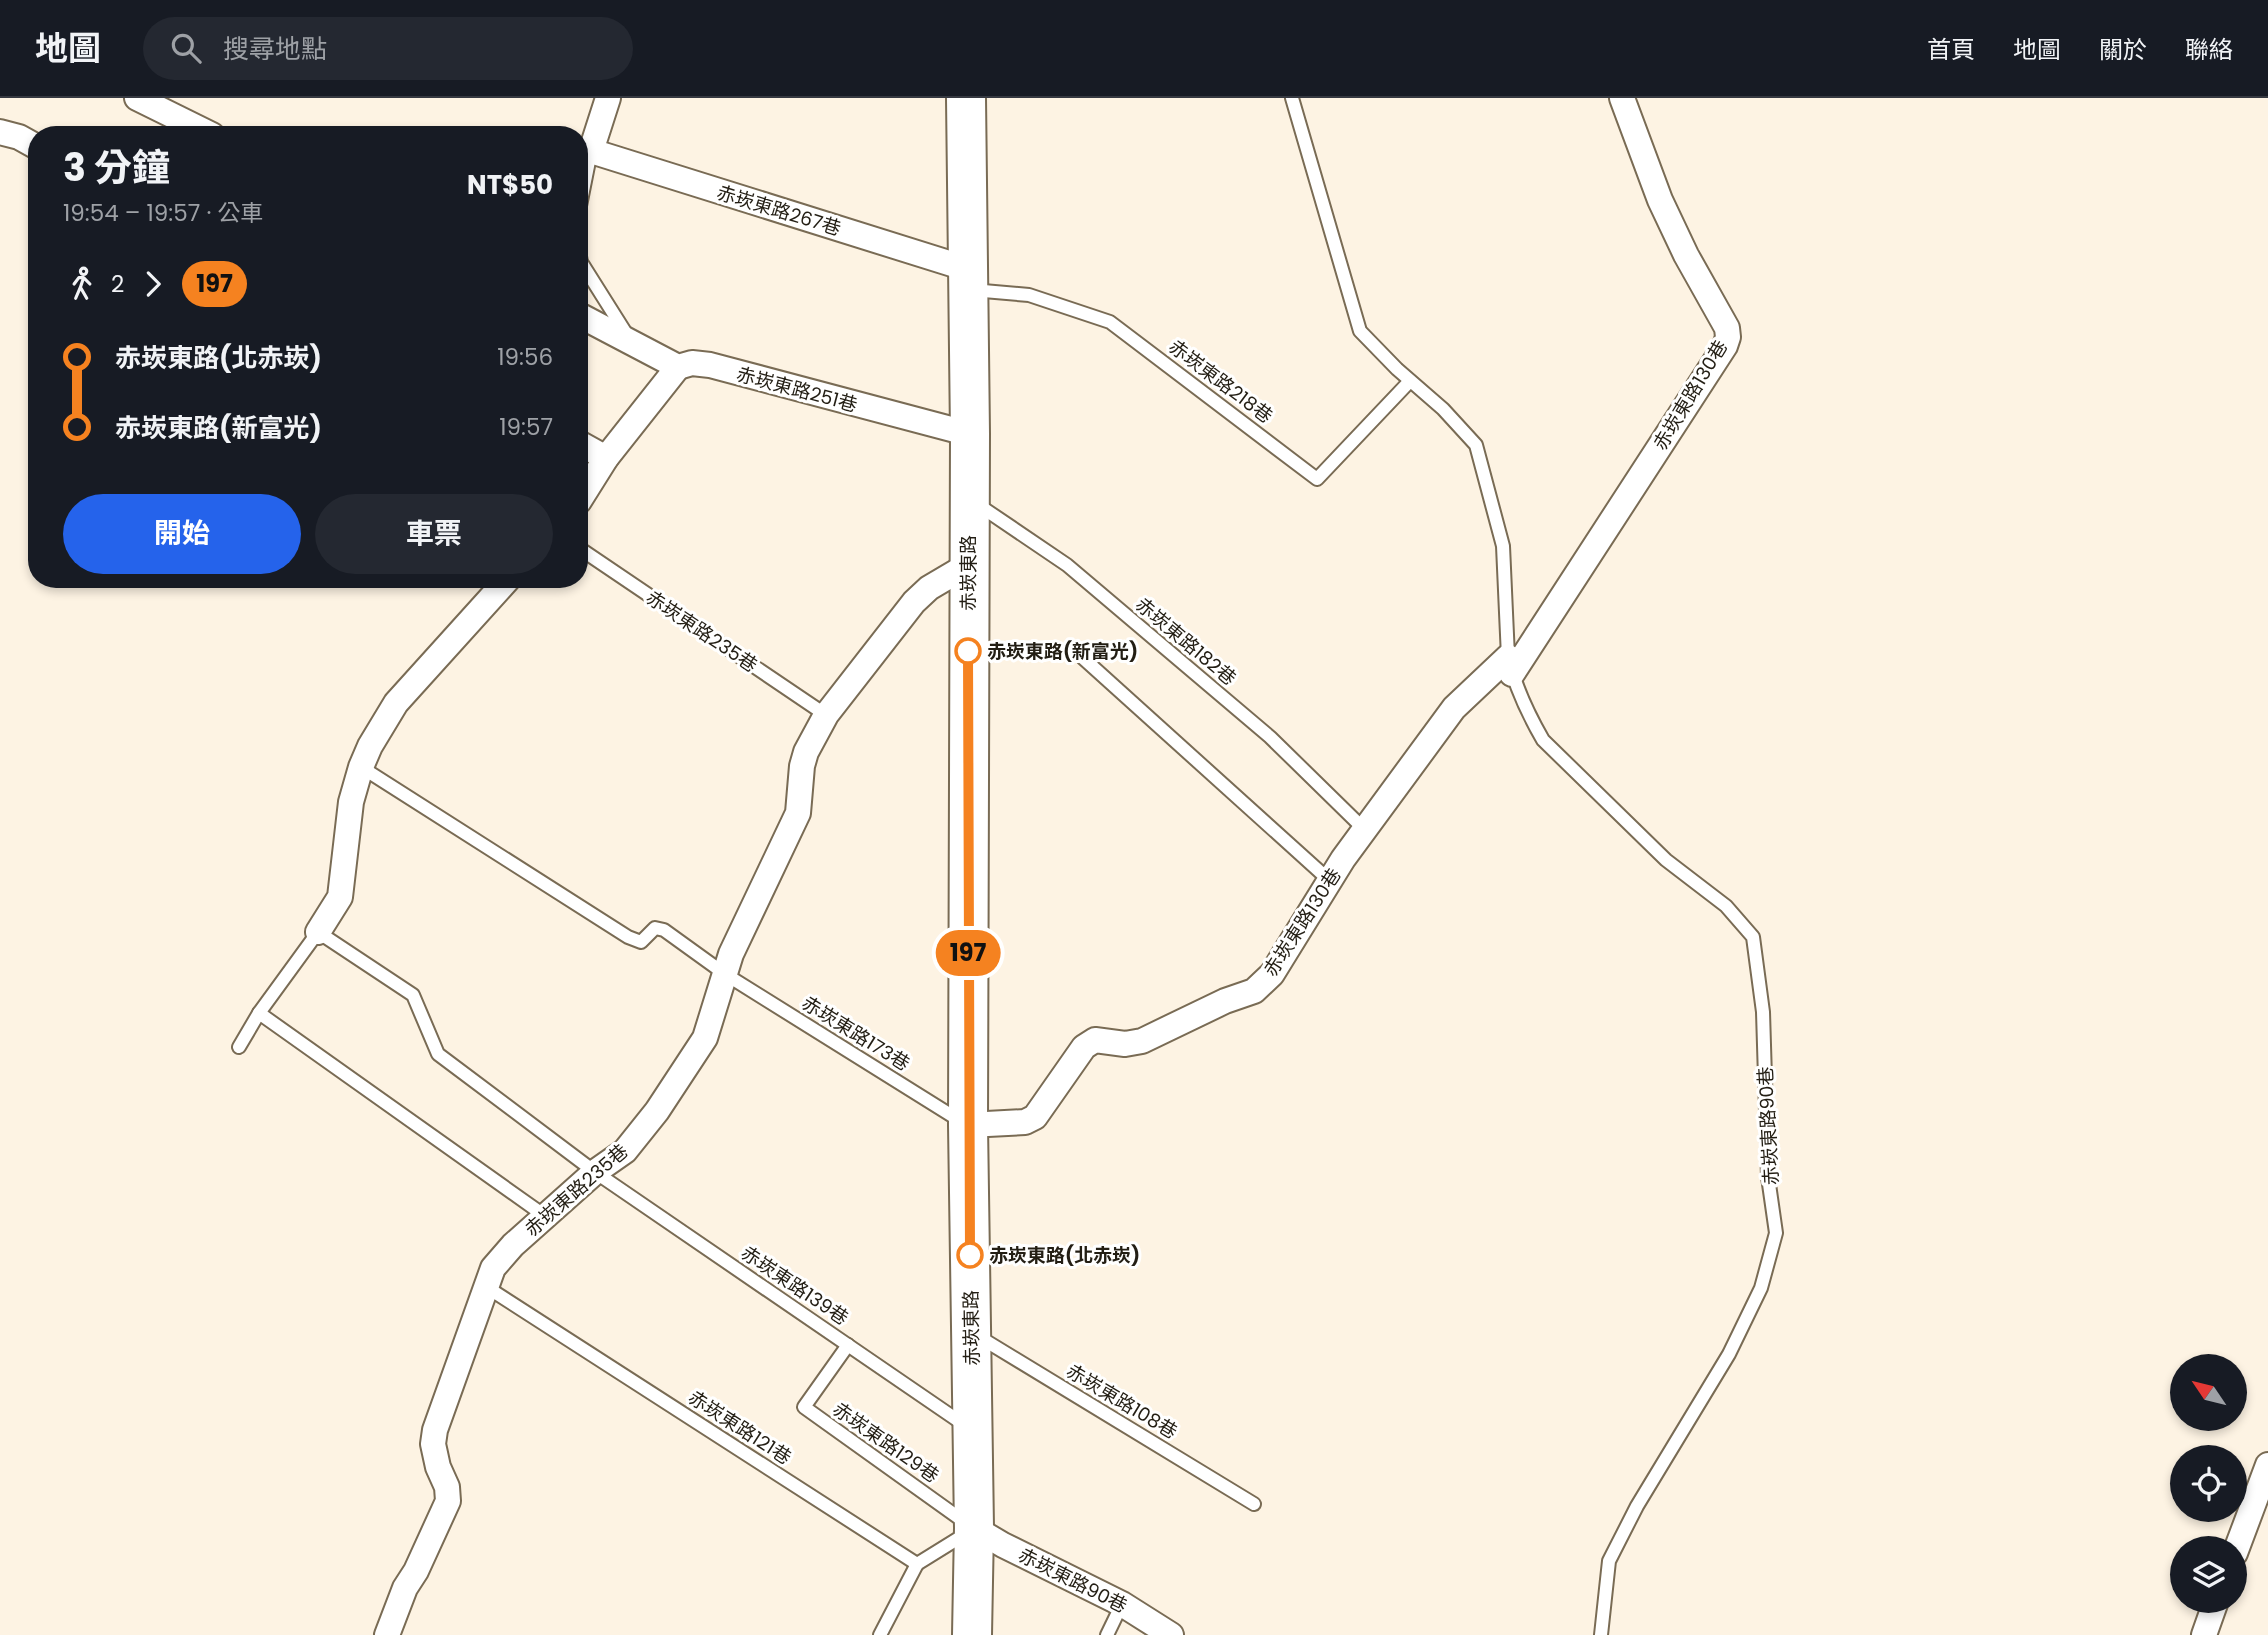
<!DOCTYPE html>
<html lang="zh-TW">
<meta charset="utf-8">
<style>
body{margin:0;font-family:Poppins,"Noto Sans TC",sans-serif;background:#242831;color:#f1f3f6;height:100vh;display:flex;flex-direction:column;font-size:26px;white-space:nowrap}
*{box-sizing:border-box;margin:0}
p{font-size:23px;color:#9ea1a6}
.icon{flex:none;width:38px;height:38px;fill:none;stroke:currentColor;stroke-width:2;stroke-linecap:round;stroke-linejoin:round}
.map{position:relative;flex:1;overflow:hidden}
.panel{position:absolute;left:28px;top:28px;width:560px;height:462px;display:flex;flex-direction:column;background:#171b24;border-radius:28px;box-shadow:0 4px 10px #0003}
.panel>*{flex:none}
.badge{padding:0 14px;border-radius:23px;font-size:24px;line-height:46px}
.needle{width:46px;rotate:305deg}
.fabs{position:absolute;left:2170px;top:1256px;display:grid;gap:14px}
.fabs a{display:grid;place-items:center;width:77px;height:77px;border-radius:50%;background:#171b24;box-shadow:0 4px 10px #0003;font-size:35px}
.map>.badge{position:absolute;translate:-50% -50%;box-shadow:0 0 0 4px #fff}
.legs{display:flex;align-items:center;gap:10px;height:77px;padding:0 35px;font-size:23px}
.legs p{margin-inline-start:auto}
.summary{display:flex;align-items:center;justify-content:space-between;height:119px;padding:0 35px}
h1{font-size:38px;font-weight:700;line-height:52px}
.cta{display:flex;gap:14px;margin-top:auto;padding:14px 35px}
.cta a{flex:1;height:80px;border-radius:42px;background:#2563eb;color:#fff;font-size:28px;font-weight:700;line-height:80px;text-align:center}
.cta a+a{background:#242831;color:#f1f3f6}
ul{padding:0 35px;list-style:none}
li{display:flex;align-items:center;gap:24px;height:70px;font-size:26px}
li i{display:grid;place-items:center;width:10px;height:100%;margin:0 9px;background:currentColor}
li i::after{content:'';width:18px;height:18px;margin:-9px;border:5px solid;border-radius:50%;background:#171b24}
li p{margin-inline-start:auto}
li:first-child i{background:linear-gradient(#0000 50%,currentColor 0)}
li:last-child i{background:linear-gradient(currentColor 50%,#0000 0)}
header{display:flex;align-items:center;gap:42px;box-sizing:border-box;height:98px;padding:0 35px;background:#171b24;border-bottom:2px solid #363941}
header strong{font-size:33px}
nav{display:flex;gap:38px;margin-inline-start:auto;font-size:24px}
.search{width:490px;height:63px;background:#242831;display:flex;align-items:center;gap:18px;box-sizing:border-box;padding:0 24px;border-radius:38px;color:#9ea1a6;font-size:26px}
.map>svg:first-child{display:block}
</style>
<header>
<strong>地圖</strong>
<div class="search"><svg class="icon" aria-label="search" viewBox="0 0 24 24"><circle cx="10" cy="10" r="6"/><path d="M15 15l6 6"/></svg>搜尋地點</div>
<nav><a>首頁</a><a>地圖</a><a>關於</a><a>聯絡</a></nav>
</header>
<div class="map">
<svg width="2268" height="1537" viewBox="0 0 2268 1537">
<rect width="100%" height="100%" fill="#fdf3e3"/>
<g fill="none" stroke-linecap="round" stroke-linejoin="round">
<defs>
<g id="lane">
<path d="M 1292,0 L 1360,233 L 1397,271 L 1443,311 L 1476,347 L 1503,448 L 1508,559 C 1515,588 1528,616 1543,642 L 1666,762 L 1726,808 L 1753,839 L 1763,914 L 1768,1079 L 1776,1135 L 1761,1190 L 1729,1256 L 1637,1408 L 1609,1463 L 1601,1537"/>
<polyline points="579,113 591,53"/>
<polyline points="579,153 581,164 627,237"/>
<polyline points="972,192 1029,197 1110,224 1317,381 1410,283"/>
<polyline points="977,406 1067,467 1270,639 1364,731"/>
<polyline points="579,450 826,617"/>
<polyline points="1083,560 1329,782"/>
<polyline points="361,669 628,839 641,844 655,830 664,832 725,876 962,1024"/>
<polyline points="259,915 545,1118"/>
<polyline points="239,949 259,915 318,834 413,897 438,956 595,1074 966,1328"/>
<polyline points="485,1188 917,1466"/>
<polyline points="976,1237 1254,1406"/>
<polyline points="848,1247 804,1309 966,1425"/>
<polyline points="917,1466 967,1435"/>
<polyline points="880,1537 917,1466"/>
<polyline points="1107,1537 1122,1506"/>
</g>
<g id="street">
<polyline points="137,0 212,37"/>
<polyline points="608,0 591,53 968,171"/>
<polyline points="0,34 19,39 37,49"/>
<polyline points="579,217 678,269 692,265 710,267 970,336"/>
<polyline points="579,345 606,360"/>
<polyline points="579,403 606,360 678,269"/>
<polyline points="1512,576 1725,248 1728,239 1727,230 1686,157 1660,102 1622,0"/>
<polyline points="318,834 340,799 351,704 361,669 370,648 396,605 508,481"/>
<polyline points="968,1027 1025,1024 1035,1019 1084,949 1095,942 1125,946 1142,943 1225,903 1254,893 1272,876 1343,761 1454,610 1508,559"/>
<polyline points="974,1430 1003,1447 1122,1506 1171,1537"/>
<polyline points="2235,1455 2268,1367"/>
<polyline points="387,1537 405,1490 416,1473 448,1403 447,1389 438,1369 433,1346 435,1332 493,1170 513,1147 595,1074 625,1053 657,1013 705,940 731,856 798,715 802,668 806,654 826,617 914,504 929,490 968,467"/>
<polyline points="2204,1537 2216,1503"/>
</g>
<polyline id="primary" points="966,0 970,336 968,1027 974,1430 972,1537"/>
</defs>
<!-- lane casing -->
<use href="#lane" stroke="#796b54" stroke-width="16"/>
<!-- street casing -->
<use href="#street" stroke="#796b54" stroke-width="28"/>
<!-- primary casing -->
<use href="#primary" stroke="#796b54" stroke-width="42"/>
<!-- lane -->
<use href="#lane" stroke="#fff" stroke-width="12"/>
<!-- street -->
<use href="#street" stroke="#fff" stroke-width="24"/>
<!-- primary -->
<use href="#primary" stroke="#fff" stroke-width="38"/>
</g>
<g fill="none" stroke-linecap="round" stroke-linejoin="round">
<defs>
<polyline id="line-1" points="968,553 970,1157"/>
</defs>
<!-- line-1 casing -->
<use href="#line-1" stroke="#fff" stroke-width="16"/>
<!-- line-1 -->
<use href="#line-1" stroke="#f58220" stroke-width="10"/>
</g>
<!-- markers -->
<g fill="#fff" stroke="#f58220" stroke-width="3.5">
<circle cx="968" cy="553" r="12"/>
<circle cx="970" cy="1157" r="12"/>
</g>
<g text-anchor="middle" stroke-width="6" stroke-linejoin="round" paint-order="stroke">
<!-- street labels -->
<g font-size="19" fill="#231e14" stroke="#fff">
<text transform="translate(779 112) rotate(17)" y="7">赤崁東路267巷</text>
<text transform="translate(1221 283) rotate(37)" y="7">赤崁東路218巷</text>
<text transform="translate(797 291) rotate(15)" y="7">赤崁東路251巷</text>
<text transform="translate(1690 297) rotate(-59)" y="7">赤崁東路130巷</text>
<text transform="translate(968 475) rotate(-90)" y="7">赤崁東路</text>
<text transform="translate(702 533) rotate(34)" y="7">赤崁東路235巷</text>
<text transform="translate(1186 543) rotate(40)" y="7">赤崁東路182巷</text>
<text transform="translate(1302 824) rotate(-57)" y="7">赤崁東路130巷</text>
<text transform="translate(856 935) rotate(32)" y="7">赤崁東路173巷</text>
<text transform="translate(1768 1028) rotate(-93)" y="7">赤崁東路90巷</text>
<text transform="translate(576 1092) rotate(-41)" y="7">赤崁東路235巷</text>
<text transform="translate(795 1187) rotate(34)" y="7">赤崁東路139巷</text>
<text transform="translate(971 1230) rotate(-91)" y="7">赤崁東路</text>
<text transform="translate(1122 1303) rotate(31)" y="7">赤崁東路108巷</text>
<text transform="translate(740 1329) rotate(33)" y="7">赤崁東路121巷</text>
<text transform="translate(886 1344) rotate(35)" y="7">赤崁東路129巷</text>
<text transform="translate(1073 1482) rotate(27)" y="7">赤崁東路90巷</text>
</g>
<!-- stop labels -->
<g font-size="19" font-weight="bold" fill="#231e14" stroke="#fff" text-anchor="start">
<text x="987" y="560">赤崁東路(新富光)</text>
<text x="989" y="1164">赤崁東路(北赤崁)</text>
</g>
</g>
</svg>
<div class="fabs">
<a><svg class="needle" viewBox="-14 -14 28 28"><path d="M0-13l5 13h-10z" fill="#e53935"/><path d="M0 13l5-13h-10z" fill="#9ea1a6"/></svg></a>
<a><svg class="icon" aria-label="locate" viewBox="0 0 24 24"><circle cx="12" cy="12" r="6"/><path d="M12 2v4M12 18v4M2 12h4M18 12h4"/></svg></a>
<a><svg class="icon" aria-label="layers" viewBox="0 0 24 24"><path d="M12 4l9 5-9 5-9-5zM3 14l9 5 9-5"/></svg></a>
</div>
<b class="badge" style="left:968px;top:855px;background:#f58220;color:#111">197</b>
<section class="panel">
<div class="summary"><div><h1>3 分鐘</h1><p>19:54 – 19:57 · 公車</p></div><b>NT$50</b></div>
<div class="legs"><svg class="icon" aria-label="walk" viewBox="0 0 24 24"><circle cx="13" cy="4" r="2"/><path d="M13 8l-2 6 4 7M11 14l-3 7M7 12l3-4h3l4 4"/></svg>2<svg class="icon" aria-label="forward" viewBox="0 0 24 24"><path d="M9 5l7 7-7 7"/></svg><b class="badge" style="background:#f58220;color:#111">197</b></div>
<ul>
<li><i style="color:#f58220"></i><b>赤崁東路(北赤崁)</b><p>19:56</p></li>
<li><i style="color:#f58220"></i><b>赤崁東路(新富光)</b><p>19:57</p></li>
</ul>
<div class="cta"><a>開始</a><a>車票</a></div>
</section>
</div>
